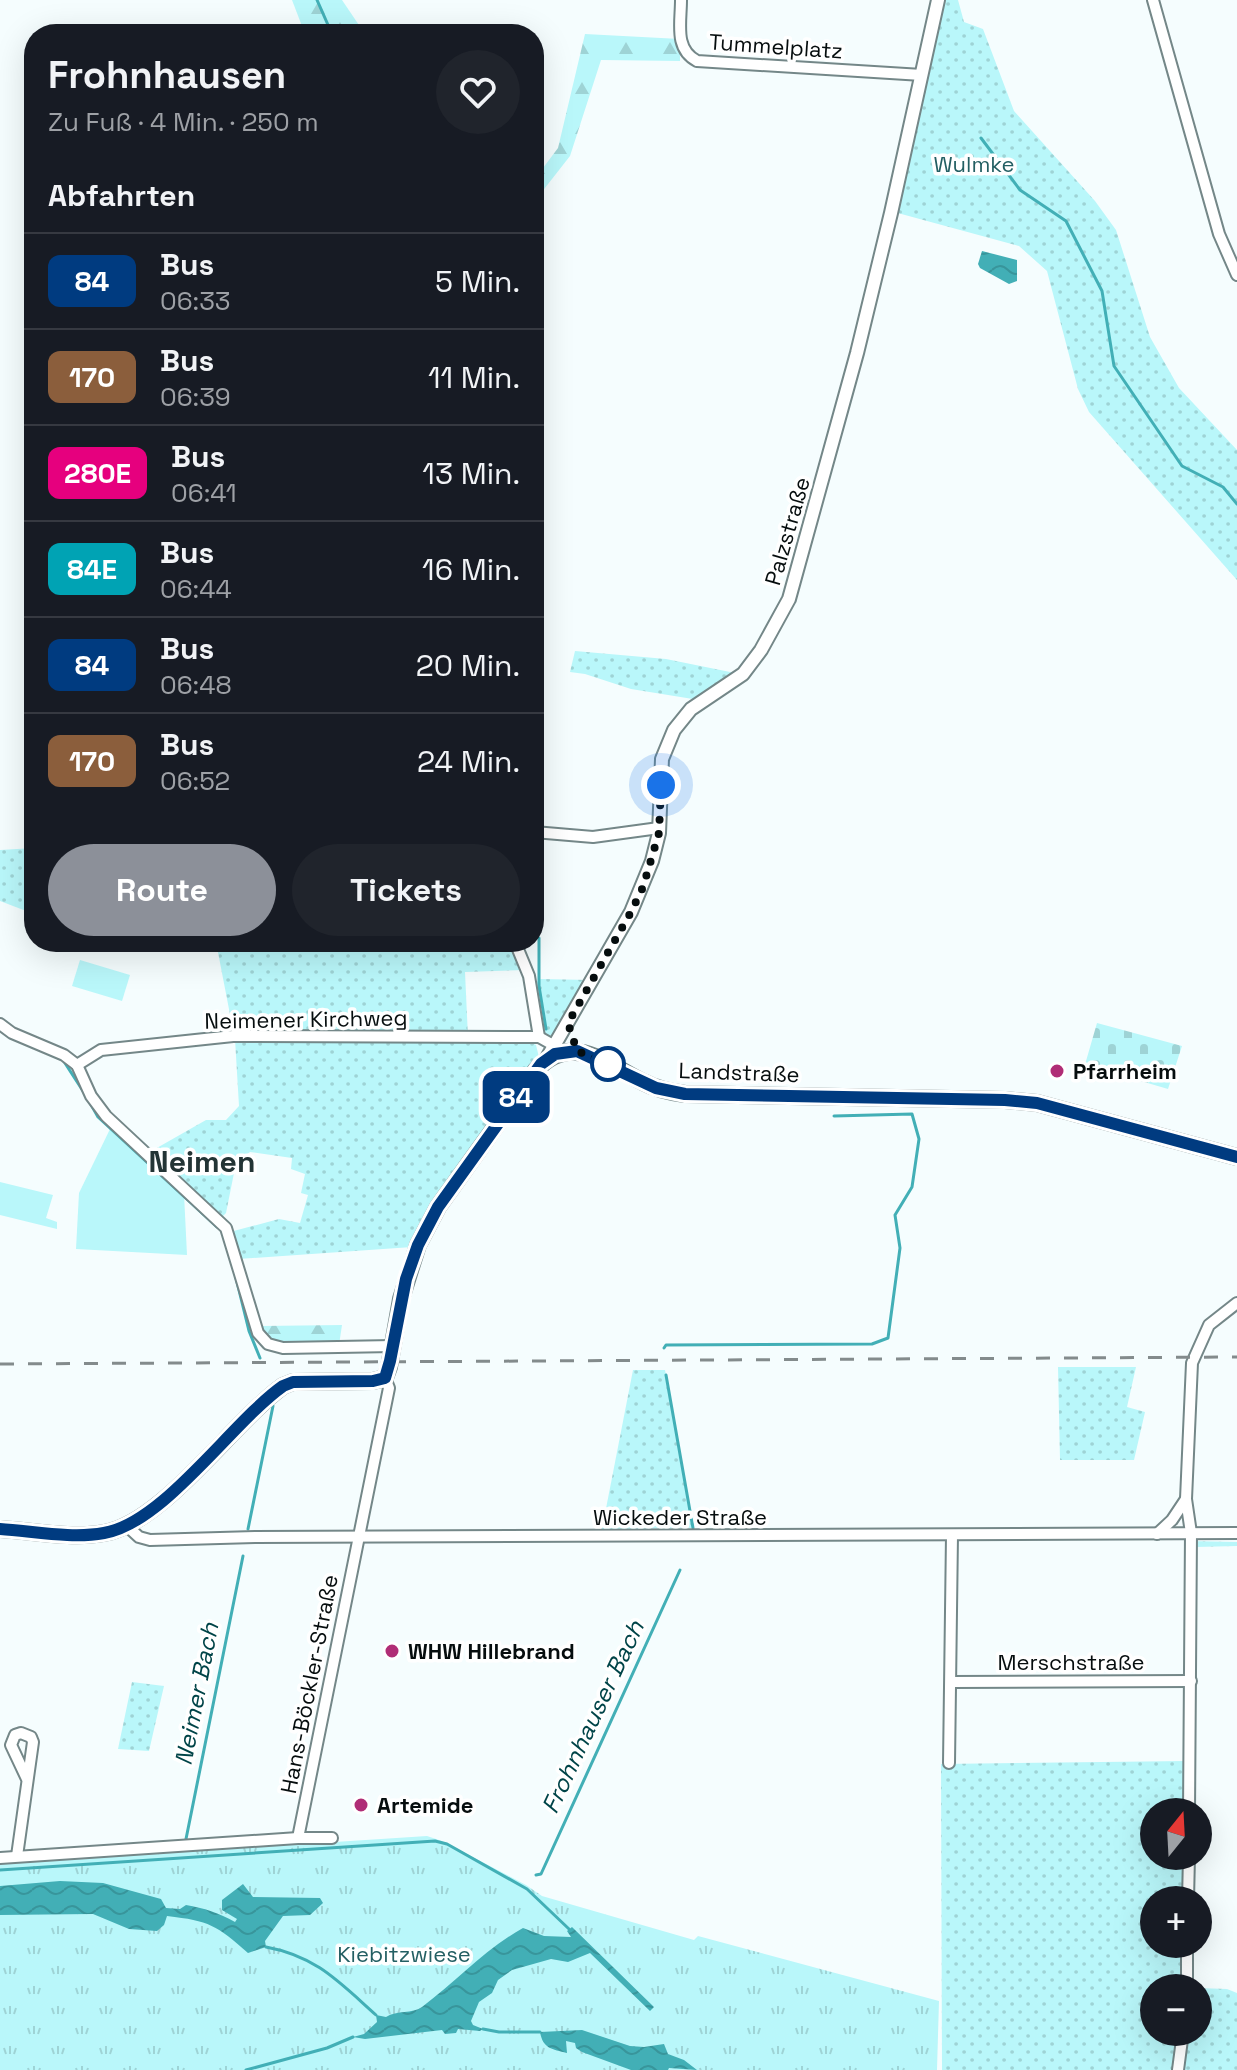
<!DOCTYPE html>
<html lang="de">
<meta charset="utf-8">
<style>
body{margin:0;font-family:"Space Grotesk",sans-serif;background:#20242c;color:#f1f3f6;height:100vh;display:flex;flex-direction:column;font-size:30px;white-space:nowrap}
*{box-sizing:border-box;margin:0}
p{font-size:26px;color:#9ea1a6}
.icon{flex:none;width:44px;height:44px;fill:none;stroke:currentColor;stroke-width:2;stroke-linecap:round;stroke-linejoin:round}
.map{position:relative;flex:1;overflow:hidden}
.panel{position:absolute;left:24px;top:24px;width:520px;height:928px;display:flex;flex-direction:column;background:#171b24;border-radius:32px;box-shadow:0 8px 32px #0002}
.panel>*{flex:none}
.badge{padding:0 16px;border-radius:12px;font-size:28px;line-height:52px}
.needle{width:52px;rotate:18deg}
.controls{position:absolute;left:1140px;top:1798px;display:grid;gap:16px}
.controls a{display:grid;place-items:center;width:72px;height:72px;border-radius:50%;background:#171b24;box-shadow:0 8px 32px #0002;font-size:40px}
.you{position:absolute;width:40px;height:40px;margin:-20px;border:6px solid #fff;border-radius:50%;background:#1a73e8;box-shadow:0 0 0 12px #1a73e833}
.map>.badge{position:absolute;translate:-50% -50%;box-shadow:0 0 0 4px #fff}
h2{padding:0 24px;font-size:30px;line-height:72px}
.round{display:grid;place-items:center;flex:none;width:84px;height:84px;border-radius:42px;background:#20242c}
.head{display:flex;align-items:center;justify-content:space-between;height:136px;padding:0 24px}
h1{font-size:38px;font-weight:800;line-height:60px}
.action{display:flex;gap:16px;margin-top:auto;padding:16px 24px}
.action a{flex:1;height:92px;border-radius:48px;background:#8c9099;color:#fff;font-size:32px;font-weight:800;line-height:92px;text-align:center}
.action a+a{background:#20242c;color:#f1f3f6}
ul{padding:0;list-style:none}
li{display:flex;align-items:center;gap:24px;height:96px;padding:0 24px;border-top:2px solid #363941}
li div{flex:1}
li b{display:block;font-size:30px}
li em{font-style:normal}
li .badge{min-width:88px;font-weight:700;text-align:center}
.map>svg:first-child{display:block}
</style>
<div class="map">
<svg width="1237" height="2070" viewBox="0 0 1237 2070">
<defs>
<pattern id="grass-dots" width="8" height="8" patternUnits="userSpaceOnUse" patternTransform="scale(2)"><rect width="8" height="8" fill="#b9f7fa"/><path d="M2 2h.1M6 6h.1" fill="none" stroke="#9ed3d5" stroke-width="1.8" stroke-linecap="round"/></pattern>
<pattern id="forest-firs" width="22" height="20" patternUnits="userSpaceOnUse" patternTransform="scale(2)"><rect width="22" height="20" fill="#b9f7fa"/><path d="M5 1l3.5 6h-7zM16 11l3.5 6h-7z" fill="#9ed3d5"/></pattern>
<pattern id="cemetery-stones" width="16" height="16" patternUnits="userSpaceOnUse" patternTransform="scale(2)"><rect width="16" height="16" fill="#b9f7fa"/><path d="M2 7V4a2 2 0 0 1 4 0v3zM10 15v-3a2 2 0 0 1 4 0v3z" fill="#9ed3d5"/></pattern>
<pattern id="park-tufts" width="24" height="20" patternUnits="userSpaceOnUse" patternTransform="scale(2)"><rect width="24" height="20" fill="#b9f7fa"/><path d="M3 7l-1-3M5 7V3M7 7l1-3M15 17l-1-3M17 17v-4M19 17l1-3" fill="none" stroke="#9ed3d5"/></pattern>
<pattern id="water-waves" width="16" height="10" patternUnits="userSpaceOnUse" patternTransform="scale(2)"><rect width="16" height="10" fill="#42afb6"/><path d="M0 5q4-4 8 0t8 0" fill="none" stroke="#38959b"/></pattern>
</defs>
<rect width="100%" height="100%" fill="#f5fdfe"/>
<!-- grass -->
<g fill="url(#grass-dots)">
<polygon points="946,0 958,0 964,22 983,29 1014,111 1095,201 1116,230 1150,337 1179,388 1237,450 1237,580 1089,412 1078,389 1047,271 1019,246 894,212"/>
<polygon points="575,651 666,659 740,674 699,700 631,689 585,674 570,672"/>
<polygon points="34,848 34,914 0,901 0,850"/>
<polygon points="216,942 512,942 524,970 465,972 468,1037 234,1035"/>
<polygon points="541,979 590,980 559,1032 552,1036 543,1033 532,985"/>
<polygon points="235,1039 528,1041 536,1045 539,1057 432,1208 412,1247 238,1259 230,1232 279,1219 300,1223 308,1195 301,1193 305,1174 291,1169 292,1158 250,1152 236,1163 226,1213 219,1220 148,1153 206,1120 226,1120 239,1106"/>
<polygon points="1058,1367 1136,1367 1127,1407 1145,1412 1134,1460 1060,1460"/>
<polygon points="633,1370 665,1370 694,1528 602,1529"/>
<polygon points="1188,1541 1237,1542 1237,1546 1196,1547 1193,1812 1154,1812 1154,1856 1192,1856 1192,1900 1154,1900 1154,1944 1192,1944 1193,1988 1154,1988 1154,2032 1198,2032 1198,1988 1227,1989 1237,1993 1237,2070 942,2070 941,1764 1187,1761"/>
<polygon points="132,1682 164,1686 149,1751 118,1749"/>
</g>
<!-- forest -->
<g fill="url(#forest-firs)">
<polygon points="292,0 342,0 365,34 305,34"/>
<polygon points="585,34 680,39 680,61 601,60 570,156 534,202 534,180 558,148"/>
<polygon points="342,1325 339,1345 276,1344 264,1337 261,1326"/>
</g>
<!-- cemetery -->
<polygon fill="url(#cemetery-stones)" points="1097,1023 1182,1046 1168,1089 1110,1072 1107,1075 1084,1068"/>
<!-- park -->
<polygon fill="url(#park-tufts)" points="427,1836 442,1841 526,1885 542,1896 694,1940 698,1936 939,2001 937,2070 0,2070 0,1864"/>
<!-- pitch -->
<g fill="#b9f7fa">
<polygon points="80,960 130,975 122,1001 72,986"/>
<polygon points="111,1127 184,1194 187,1255 76,1249 79,1193"/>
<polygon points="0,1182 53,1195 46,1218 57,1222 57,1229 0,1215"/>
</g>
<!-- water -->
<g fill="url(#water-waves)">
<polygon points="982,251 1017,260 1017,281 1009,284 980,268 978,264"/>
<path d="M 60,1881 L 103,1883 L 161,1899 L 166,1908 L 180,1909 L 186,1905 C 204,1908 219,1913 235,1922 L 237,1919 L 222,1910 L 222,1900 L 243,1884 L 253,1897 L 320,1898 L 323,1903 L 310,1915 L 283,1916 L 265,1941 L 266,1947 L 248,1953 C 216,1925 210,1921 167,1916 L 164,1925 L 157,1931 L 129,1929 L 93,1914 L 0,1915 L 0,1886 Z"/>
<path d="M 572,1927 L 654,2007 L 650,2011 L 590,1953 L 568,1962 L 551,1959 L 512,1970 L 498,1980 L 492,1993 L 479,2002 L 471,2021 L 473,2025 L 483,2029 L 480,2031 L 458,2029 L 456,2033 L 445,2034 L 442,2030 L 365,2039 L 353,2037 L 364,2034 L 377,2022 L 376,2015 L 386,2017 C 397,2010 412,2014 422,2007 C 457,1981 485,1949 523,1928 L 544,1936 L 571,1937 L 567,1931 Z"/>
<path d="M 582,2030 L 630,2046 L 644,2047 L 664,2044 L 668,2054 L 684,2060 L 697,2070 L 669,2068 L 668,2070 L 631,2070 L 582,2052 L 576,2048 L 575,2043 L 566,2041 L 567,2053 C 552,2049 543,2049 540,2032 Z"/>
</g>
<g fill="none" stroke-linecap="round" stroke-linejoin="round">
<!-- stream -->
<g stroke="#42afb6" stroke-width="3">
<polyline points="317,0 332,34"/>
<polyline points="981,138 1020,190 1066,221 1102,291 1114,366 1182,466 1223,487 1237,504"/>
<polyline points="539,938 539,986 546,1029"/>
<polyline points="9,1036 63,1060 83,1091"/>
<polyline points="89,1101 98,1117 217,1227"/>
<polyline points="236,1278 249,1331 260,1358"/>
<polyline points="664,1348 666,1345 872,1344 888,1338 900,1248 895,1215 912,1187 919,1139 912,1114 834,1116"/>
<polyline points="666,1375 693,1528"/>
<polyline points="248,1529 273,1406"/>
<polyline points="186,1839 243,1556"/>
<polyline points="0,1870 435,1841 447,1844 527,1889 569,1929"/>
<polyline points="536,1875 541,1874 680,1570"/>
<path d="M 266,1947 C 316,1956 339,1982 376,2015"/>
<polyline points="483,2029 499,2032 540,2032"/>
<polyline points="246,2070 327,2048 353,2037"/>
</g>
<defs>
<g id="minor">
<path d="M 681,0 C 681,23 674,49 697,61 L 922,75"/>
<polyline points="1153,0 1219,234 1237,275"/>
<polyline points="534,832 593,837 659,828"/>
<polyline points="515,942 529,976 539,1037"/>
<polyline points="0,1024 12,1033 64,1055 77,1065 91,1096 106,1116 226,1228 258,1333 268,1344 283,1348 393,1346"/>
<polyline points="77,1065 101,1050 233,1036 539,1037 555,1046"/>
<polyline points="127,1526 139,1537 150,1540 255,1537 1237,1533"/>
<polyline points="1157,1534 1172,1520 1186,1499"/>
<polyline points="951,1682 1191,1681"/>
<polyline points="949,1763 952,1535"/>
<polyline points="1189,1812 1191,1533 1186,1499 1192,1363 1209,1325 1237,1303"/>
<polyline points="298,1838 389,1388 385,1378"/>
<polyline points="17,1856 33,1742 31,1737 21,1733 15,1735 11,1745 27,1779"/>
<polyline points="0,1858 298,1838 332,1838"/>
<polyline points="1188,1900 1189,1856"/>
<polyline points="1187,1944 1187,1988"/>
<polyline points="1178,2070 1183,2032"/>
</g>
<polyline id="tertiary" points="547,1058 631,912 652,861 659,833 662,759 674,730 691,709 743,674 761,650 789,599 857,353 891,213 938,0"/>
<path id="secondary" d="M 0,1529 C 33,1531 71,1539 104,1533 C 163,1523 232,1423 283,1386 L 293,1382 L 373,1381 L 385,1378 L 389,1367 L 401,1299 L 418,1245 L 438,1207 L 536,1070 C 572,1031 606,1064 643,1082 C 656,1089 670,1092 685,1094 L 1005,1100 L 1037,1103 L 1237,1157"/>
</defs>
<!-- minor casing -->
<use href="#minor" stroke="#748788" stroke-width="14"/>
<!-- tertiary casing -->
<use href="#tertiary" stroke="#748788" stroke-width="16"/>
<!-- secondary casing -->
<use href="#secondary" stroke="#748788" stroke-width="18"/>
<!-- minor -->
<use href="#minor" stroke="#fff" stroke-width="10"/>
<!-- tertiary -->
<use href="#tertiary" stroke="#fff" stroke-width="12"/>
<!-- secondary -->
<use href="#secondary" stroke="#fff" stroke-width="14"/>
<!-- rail -->
<polyline stroke="#838b8c" stroke-width="3" stroke-dasharray="14 14" stroke-linecap="butt" points="0,1364 1237,1357"/>
</g>
<g fill="none" stroke-linecap="round" stroke-linejoin="round">
<defs>
<path id="line" d="M 0,1529 C 33,1531 71,1539 104,1533 C 164,1523 232,1422 283,1386 L 293,1382 L 373,1381 L 385,1378 L 390,1361 L 406,1279 L 418,1245 L 438,1207 L 541,1064 L 555,1054 L 577,1051 L 656,1088 L 685,1094 L 1005,1100 L 1037,1103 L 1237,1157"/>
</defs>
<!-- line casing -->
<use href="#line" stroke="#fff" stroke-width="18"/>
<!-- line -->
<use href="#line" stroke="#003b80" stroke-width="12"/>
<!-- walk -->
<polyline stroke="#060d0e" stroke-width="8" stroke-dasharray="0 14.4" points="608,1064 577,1051 568,1023 631,912 643,887 659,833 661,785"/>
</g>
<!-- markers -->
<circle fill="#fff" stroke="#003b80" stroke-width="4" cx="608" cy="1064" r="16"/>
<g fill="#b02d76" stroke="#fff" stroke-width="3">
<circle cx="1057" cy="1071" r="8"/>
<circle cx="392" cy="1651" r="8"/>
<circle cx="361" cy="1805" r="8"/>
</g>
<g text-anchor="middle" stroke-width="7" stroke-linejoin="round" paint-order="stroke">
<!-- street labels -->
<g font-size="22" fill="#060d0e" stroke="#fff">
<text transform="translate(776 46) rotate(4)" y="8">Tummelplatz</text>
<text transform="translate(787 531) rotate(-74)" y="8">Palzstraße</text>
<text transform="translate(306 1019) rotate(-1)" y="8">Neimener Kirchweg</text>
<text transform="translate(739 1072) rotate(2)" y="8">Landstraße</text>
<text x="680" y="1525">Wickeder Straße</text>
<text x="1071" y="1670">Merschstraße</text>
<text transform="translate(309 1684) rotate(-79)" y="8">Hans-Böckler-Straße</text>
</g>
<!-- park labels -->
<g font-size="22" fill="#235f63" stroke="#fff">
<text x="974" y="172">Wulmke</text>
<text x="404" y="1962">Kiebitzwiese</text>
</g>
<!-- poi labels -->
<g font-size="22" font-weight="bold" fill="#060d0e" stroke="#fff" text-anchor="start">
<text x="1073" y="1079">Pfarrheim</text>
<text x="408" y="1659">WHW Hillebrand</text>
<text x="377" y="1813">Artemide</text>
</g>
<!-- water labels -->
<g font-size="24" font-style="italic" fill="#004448" stroke="#fff">
<text transform="translate(197 1694) rotate(-79)" y="8">Neimer Bach</text>
<text transform="translate(593 1717) rotate(-65)" y="8">Frohnhauser Bach</text>
</g>
<!-- district labels -->
<g font-size="30" font-weight="bold" fill="#233435" stroke="#fff">
<text x="202" y="1172">Neimen</text>
</g>
</g>
</svg>
<div class="controls">
<a><svg class="needle" viewBox="-14 -14 28 28"><path d="M0-13l5 13h-10z" fill="#e53935"/><path d="M0 13l5-13h-10z" fill="#9ea1a6"/></svg></a>
<a>+</a>
<a>−</a>
</div>
<div class="you" style="left:661px;top:785px"></div>
<b class="badge" style="left:516px;top:1097px;background:#003b80;color:#fff">84</b>
<section class="panel">
<div class="head"><div><h1>Frohnhausen</h1><p>Zu Fuß · 4 Min. · 250 m</p></div><a class="round"><svg class="icon" aria-label="heart" viewBox="0 0 24 24"><path d="M12 20l-8-8c-3-5 5-10 8-4 3-6 11-1 8 4z"/></svg></a></div>
<h2>Abfahrten</h2>
<ul>
<li><span class="badge" style="background:#003b80;color:#fff">84</span><div><b>Bus</b><p>06:33</p></div><em>5 Min.</em></li>
<li><span class="badge" style="background:#8b5e3c;color:#fff">170</span><div><b>Bus</b><p>06:39</p></div><em>11 Min.</em></li>
<li><span class="badge" style="background:#e6007e;color:#fff">280E</span><div><b>Bus</b><p>06:41</p></div><em>13 Min.</em></li>
<li><span class="badge" style="background:#00a3b4;color:#fff">84E</span><div><b>Bus</b><p>06:44</p></div><em>16 Min.</em></li>
<li><span class="badge" style="background:#003b80;color:#fff">84</span><div><b>Bus</b><p>06:48</p></div><em>20 Min.</em></li>
<li><span class="badge" style="background:#8b5e3c;color:#fff">170</span><div><b>Bus</b><p>06:52</p></div><em>24 Min.</em></li>
</ul>
<div class="action"><a>Route</a><a>Tickets</a></div>
</section>
</div>
